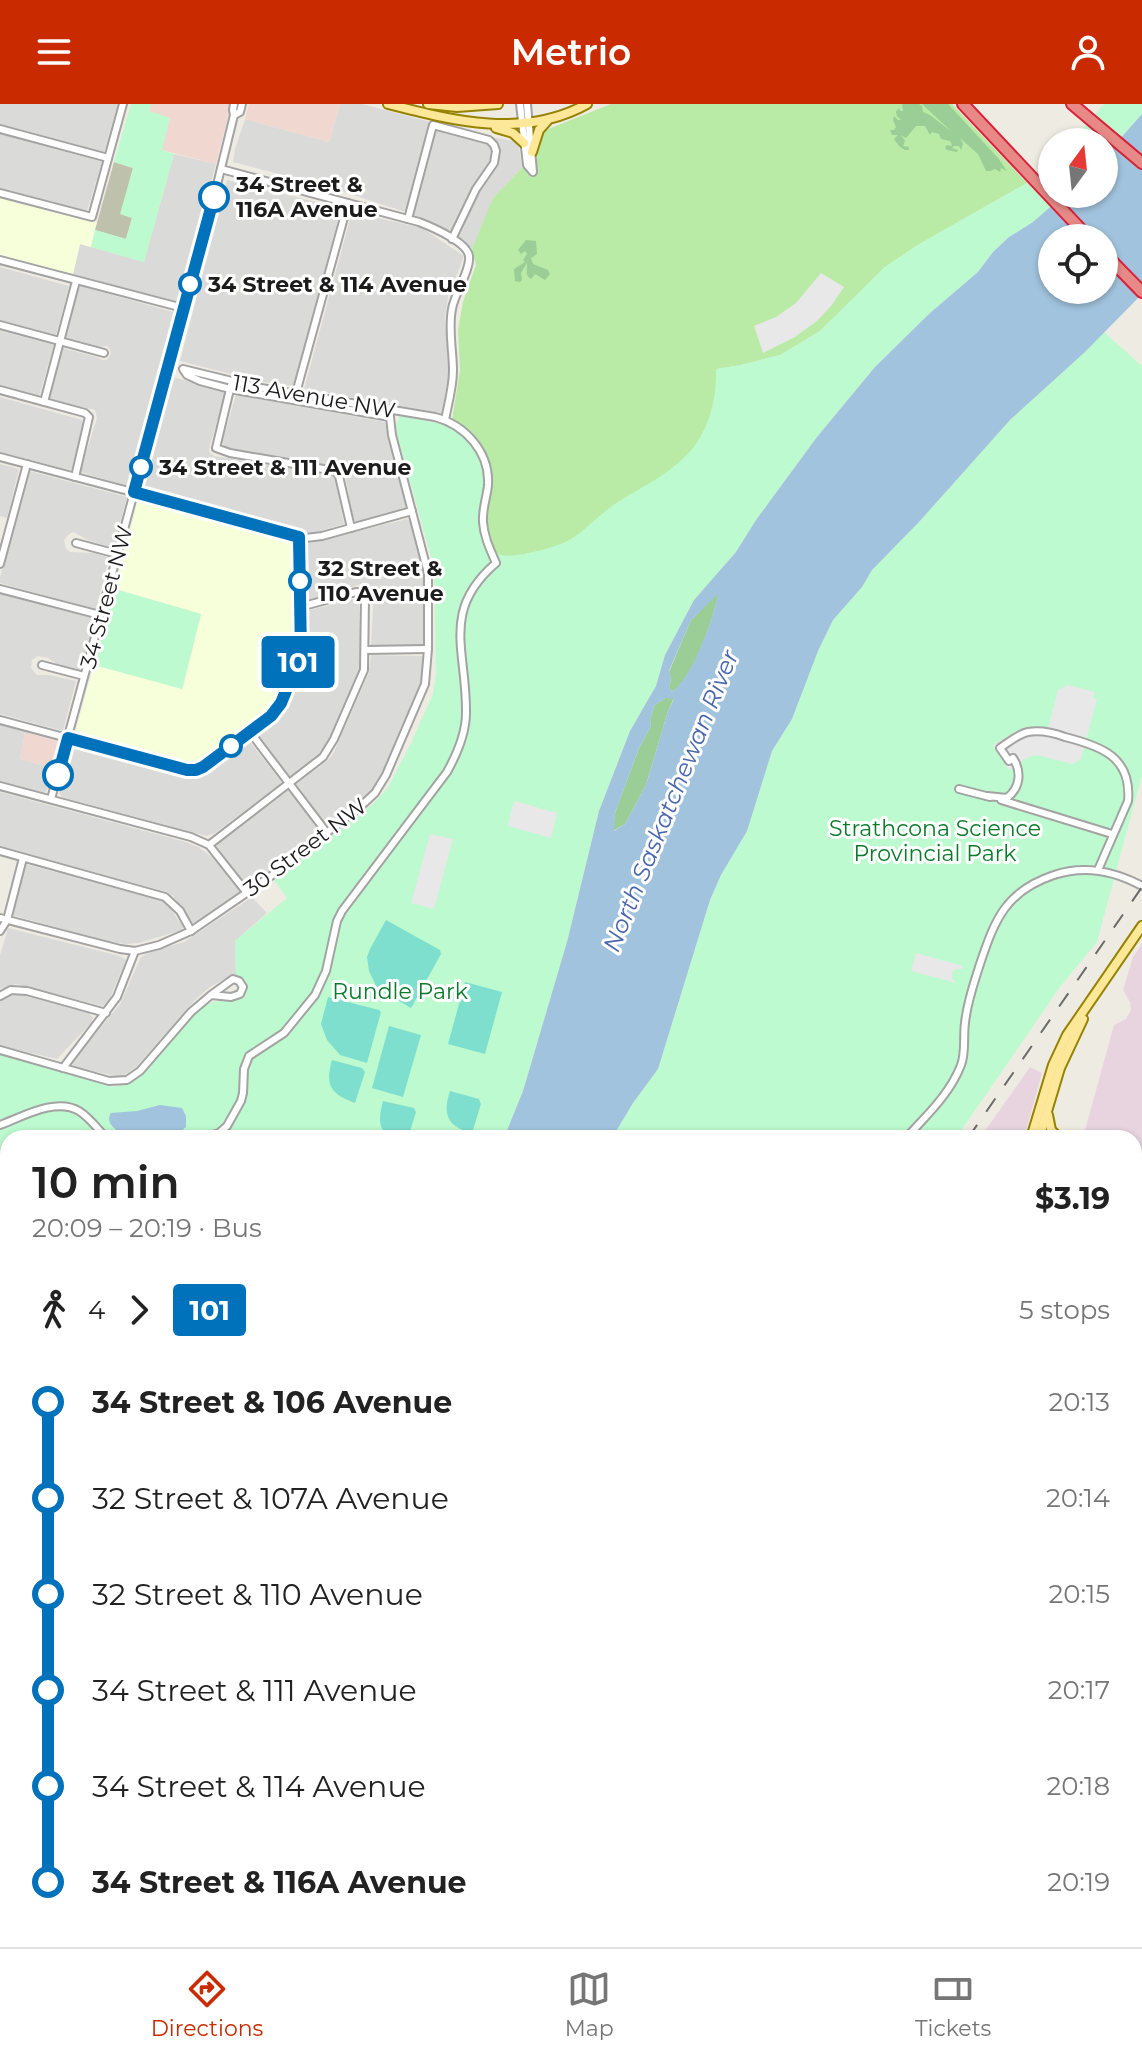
<!DOCTYPE html>
<meta charset="utf-8">
<style>
body{margin:0;font-family:Montserrat,sans-serif;background:#f6f6f6;color:#222;height:100vh;display:flex;flex-direction:column;font-size:30px;white-space:nowrap}
*{box-sizing:border-box;margin:0}
p{font-size:26px;color:#767676}
.icon{flex:none;width:44px;height:44px;fill:none;stroke:currentColor;stroke-width:2;stroke-linecap:round;stroke-linejoin:round}
.map{position:relative;flex:1;overflow:hidden}
.panel{position:absolute;left:0px;top:1026px;width:1142px;height:818px;display:flex;flex-direction:column;background:#fff;border-radius:24px 24px 0 0;box-shadow:0 2px 6px #0004}
.panel>*{flex:none}
.badge{padding:0 16px;border-radius:6px;font-size:28px;line-height:52px}
.needle{width:52px;rotate:15deg}
.controls{position:absolute;left:1038px;top:24px;display:grid;gap:16px}
.controls a{display:grid;place-items:center;width:80px;height:80px;border-radius:50%;background:#fff;box-shadow:0 2px 6px #0004;font-size:40px}
.map>.badge{position:absolute;translate:-50% -50%;box-shadow:0 0 0 4px #fff}
.legs{display:flex;align-items:center;gap:12px;height:88px;padding:0 32px;font-size:26px}
.legs p{margin-inline-start:auto}
.overview{display:flex;align-items:center;justify-content:space-between;height:136px;padding:0 32px}
h1{font-size:44px;font-weight:600;line-height:60px}
ul{padding:0 32px;list-style:none}
li{display:flex;align-items:center;gap:28px;height:96px;font-size:30px}
li i{display:grid;place-items:center;width:12px;height:100%;margin:0 10px;background:currentColor}
li i::after{content:'';width:20px;height:20px;margin:-10px;border:6px solid;border-radius:50%;background:#fff}
li p{margin-inline-start:auto}
li:first-child i{background:linear-gradient(#0000 50%,currentColor 0)}
li:last-child i{background:linear-gradient(currentColor 50%,#0000 0)}
header{display:flex;justify-content:space-between;align-items:center;height:104px;padding:0 32px;background:#c92a00;color:#fff;font-size:36px;font-weight:600}
.tabs{display:flex;justify-content:space-around;align-items:center;height:112px;border-top:2px solid #e0e0e0;background:#fff;font-size:22px;color:#767676}
.tabs a{display:grid;justify-items:center;gap:4px}
.tabs .on{color:#c92a00}
.map>svg:first-child{display:block}
</style>
<header><svg class="icon" aria-label="menu" viewBox="0 0 24 24"><path d="M4 6h16M4 12h16M4 18h16"/></svg>Metrio<svg class="icon" aria-label="person" viewBox="0 0 24 24"><circle cx="12" cy="8" r="4"/><path d="M4 21q1-7 8-7t8 7"/></svg></header>
<div class="map">
<svg width="1142" height="1843" viewBox="0 0 1142 1843">
<rect width="100%" height="100%" fill="#eeece2"/>
<!-- residential -->
<g fill="#dadad9">
<polygon points="0,0 118,0 104,48 0,20"/>
<polygon points="340,0 362,0 480,31 514,37 519,43 522,64 493,94 474,145 406,108 318,80 233,58 235,45 245,15 329,38"/>
<polygon points="0,30 102,58 87,107 0,85"/>
<polygon points="174,50 216,60 178,199 73,170 80,140 144,158"/>
<polygon points="227,76 341,104 294,282 262,278 180,257"/>
<polygon points="352,108 422,124 464,152 448,193 445,213 449,273 441,309 304,285"/>
<polygon points="0,163 69,182 56,231 0,216"/>
<polygon points="80,182 177,209 131,381 128,382 80,368 97,314 95,306 48,295 62,244 97,253 102,256 107,256 111,250 110,245 107,242 98,243 64,234 78,184"/>
<polygon points="0,227 54,241 39,292 0,282"/>
<polygon points="173,273 223,287 225,290 210,341 209,347 211,350 215,352 333,372 335,374 344,420 313,429 299,428 143,386 141,383 169,276"/>
<polygon points="236,291 385,318 390,342 406,402 405,405 357,418 354,417 344,367 340,363 301,358 225,343 222,338"/>
<polygon points="0,293 82,316 83,318 72,365 69,366 0,348"/>
<polygon points="0,360 19,365 7,414 0,412"/>
<polygon points="29,367 127,393 113,444 90,437 73,428 68,431 64,436 66,445 70,448 94,449 109,454 96,506 0,479 0,473"/>
<polygon points="407,415 410,417 423,466 423,539 420,542 371,542 374,486 371,482 361,480 307,497 305,495 305,442 306,440"/>
<polygon points="0,490 94,514 80,568 57,560 48,554 38,552 32,556 31,564 37,571 50,571 76,577 63,627 0,610"/>
<polygon points="355,495 359,497 361,561 359,568 328,642 292,672 288,673 258,632 259,630 281,611 306,555 306,507"/>
<polygon points="371,551 422,552 423,553 423,574 404,624 383,670 374,684 311,736 249,783 247,783 217,744 217,740 327,657 333,650 369,569"/>
<polygon points="0,621 25,628 20,655 53,664 47,686 44,689 0,677"/>
<polygon points="250,638 281,677 280,681 215,729 206,732 62,693 59,688 70,644 76,643 197,674"/>
<polygon points="0,688 186,738 198,743 211,752 240,787 239,790 194,821 173,792 167,788 0,742"/>
<polygon points="25,760 166,798 183,823 182,826 139,839 125,840 105,837 12,811"/>
<polygon points="252,793 267,809 235,837 236,871 228,873 210,883 194,897 136,963 121,973 73,963 72,958 120,900 141,853 150,848 184,838"/>
<polygon points="8,824 120,852 126,856 110,894 103,902 16,880 0,885 0,851"/>
<polygon points="12,891 22,891 88,909 93,913 91,919 57,955 0,942 0,896"/>
</g>
<!-- commercial -->
<g fill="#f0d8d0">
<polygon points="151,0 231,0 216,60 162,46 149,7"/>
<polygon points="249,0 340,0 329,38 245,15"/>
<polygon points="25,628 60,638 53,664 20,655"/>
</g>
<!-- industrial -->
<g fill="#e7d4df">
<polygon points="1142,840 1142,1045 1134,1043 1134,1034 1099,1034 1084,1030 1114,921 1126,915 1131,906 1130,898 1123,886 1133,853"/>
<polygon points="1030,963 1042,969 1024,1034 980,1034"/>
<polygon points="1134,1074 1142,1076 1142,1615 1134,1622"/>
<polygon points="0,1411 8,1413 8,1836 418,1836 413,1843 0,1843"/>
<polygon points="1142,1632 1142,1843 924,1843 932,1836 1134,1836 1134,1640"/>
<polygon points="437,1836 584,1836 581,1843 433,1843"/>
<polygon points="596,1836 751,1836 776,1843 592,1843"/>
</g>
<!-- education -->
<g fill="#f7ffda">
<polygon points="0,94 97,119 91,143 80,140 73,170 0,151"/>
<polygon points="138,395 294,438 298,545 270,604 252,621 192,661 75,629 94,561 183,584 201,510 115,485"/>
</g>
<!-- construction -->
<polygon fill="#bec2ad" points="114,58 133,64 121,110 132,114 126,135 95,126"/>
<!-- grass -->
<path fill="#b9eaa6" d="M 611,0 L 952,0 L 1027,79 L 916,142 L 885,163 L 820,227 L 780,251 L 741,261 L 716,265 C 717,290 712,314 699,336 C 680,368 646,380 617,399 C 600,411 585,428 568,437 C 558,443 512,455 502,452 C 496,450 493,444 490,438 L 465,324 L 452,316 L 460,266 L 458,226 L 463,198 L 476,161 L 472,145 L 493,94 L 522,64 L 531,59 L 541,28 Z"/>
<!-- forest -->
<g fill="#9ace96">
<polygon points="902,0 919,0 922,2 923,8 930,11 952,28 922,0 948,0 998,54 1007,67 1001,64 1000,68 995,65 990,67 986,67 978,50 960,34 963,40 961,46 959,42 954,42 952,44 958,46 957,48 947,46 945,44 947,41 951,42 952,41 950,37 941,35 939,30 932,28 930,31 925,22 916,22 906,34 901,31 905,37 903,42 909,43 909,46 905,46 899,42 894,35 898,31 892,31 890,26 894,26 896,23 893,16 894,12 898,16 901,16 897,12 896,8 899,4 900,7 903,7"/>
<path d="M 526,136 L 536,137 L 537,150 L 531,154 L 533,160 L 548,166 L 550,170 L 545,176 L 535,170 L 531,175 C 524,171 528,164 527,159 L 521,169 L 522,176 L 520,178 L 515,177 L 514,165 L 525,158 L 523,156 L 527,150 L 525,147 L 521,150 L 518,146 Z"/>
<path d="M 719,488 C 713,515 694,573 672,588 L 669,583 L 671,575 L 669,568 L 691,516 Z"/>
<polygon points="665,594 674,594 668,607 646,681 625,720 613,727 615,709 639,644 651,622 650,616 654,602"/>
</g>
<!-- park -->
<g fill="#bdfacf">
<polygon points="131,0 151,0 149,7 170,14 162,46 174,50 144,158 91,143 95,126 126,135 132,114 120,110 133,64 114,58"/>
<polygon points="1104,0 1142,0 1142,10 1104,53 1104,38 1070,38"/>
<path d="M 1052,58 L 1052,90 L 1065,90 L 1033,118 L 1009,133 L 993,148 L 978,168 L 930,209 L 875,263 L 817,333 L 756,416 L 736,448 L 694,496 L 665,551 L 656,582 L 630,627 L 599,707 L 567,838 L 523,987 L 504,1034 L 8,1034 L 8,1242 L 0,1234 L 0,949 L 113,983 C 154,976 171,928 202,904 C 215,894 231,897 245,893 C 248,882 247,875 236,871 L 235,837 L 287,794 L 274,776 L 373,700 L 387,685 L 411,639 L 433,590 L 436,569 L 434,464 L 398,334 L 396,321 L 400,312 L 449,321 L 452,316 C 466,325 478,335 485,351 C 496,374 476,438 499,450 C 511,456 558,443 570,436 C 583,428 595,415 608,405 C 639,382 671,373 696,340 C 711,319 717,291 716,265 L 741,261 L 780,251 L 820,227 L 885,163 L 916,142 L 1027,79 L 1031,82 Z"/>
<polygon points="1104,228 1142,262 1142,671 1097,838 1060,883 956,1034 612,1034 633,999 658,965 710,796 721,771 747,727 772,647 792,615 818,547 833,516 862,483 872,466 919,418 1010,316 1085,248"/>
<polygon points="115,485 201,510 182,585 94,561"/>
</g>
<!-- pitch -->
<g fill="#7edfce">
<polygon points="386,816 440,846 441,850 411,904 377,884 369,867 367,853 370,845"/>
<polygon points="465,878 502,888 485,950 448,940"/>
<polygon points="328,893 379,906 381,908 367,959 340,951 327,936 321,920"/>
<polygon points="389,922 421,931 403,993 372,984"/>
<path d="M 332,956 L 362,964 L 365,968 L 355,999 C 330,990 325,981 332,956 Z"/>
<path d="M 450,987 L 479,995 L 481,1000 L 472,1029 C 448,1023 442,1011 450,987 Z"/>
<path d="M 383,997 L 414,1004 L 416,1008 L 408,1034 C 380,1034 376,1022 383,997 Z"/>
</g>
<!-- parking -->
<g fill="#e8e8e8">
<polygon points="821,169 844,183 831,202 817,217 795,233 763,249 754,222 776,213 796,199"/>
<polygon points="1068,581 1095,588 1093,594 1097,595 1081,655 1073,660 1036,651 1027,654 1009,666 993,641 1022,624 1029,623 1043,626 1048,624 1058,586"/>
<polygon points="515,697 557,709 551,734 508,722 512,703"/>
<polygon points="430,730 453,735 434,805 411,799"/>
<polygon points="916,849 963,862 962,865 956,865 952,869 952,875 956,879 911,867"/>
</g>
<!-- water -->
<g fill="#a1c3dd" fill-rule="evenodd">
<path d="M 1142,10 L 1142,190 L 1085,248 L 1010,316 L 919,418 L 872,466 L 862,483 L 833,516 L 818,547 L 792,615 L 772,647 L 747,727 L 721,771 L 710,796 L 658,965 L 633,999 L 612,1034 L 504,1034 L 523,987 L 567,838 L 599,707 L 630,627 L 656,582 L 665,551 L 694,496 L 736,448 L 756,416 L 817,333 L 875,263 L 930,209 L 978,168 L 993,148 L 1009,133 L 1033,118 L 1065,90 L 1104,90 L 1104,53 ZM 1052,134 L 1104,134 L 1104,186 L 1052,186 ZM 718,490 C 714,514 692,574 672,588 L 669,583 L 671,575 L 669,567 L 691,516 ZM 665,594 L 674,595 L 668,607 L 646,681 L 625,720 L 614,727 L 615,709 L 639,644 L 651,622 L 650,616 L 654,602 Z"/>
<path d="M 160,1001 L 182,1004 L 186,1012 L 186,1023 C 171,1037 145,1034 125,1034 C 118,1026 104,1020 111,1009 L 137,1007 Z"/>
<polygon points="0,1234 8,1242 8,1353 0,1355"/>
</g>
<g fill="none" stroke-linecap="round" stroke-linejoin="round">
<defs>
<g id="minor">
<polyline points="520,0 527,61 533,68 527,0"/>
<polyline points="234,11 240,8 242,0"/>
<polyline points="0,25 108,54"/>
<path d="M 221,65 L 419,118 C 432,123 467,138 469,152 C 471,166 454,190 452,205 C 448,226 453,246 453,267 C 453,283 448,300 445,316"/>
<polyline points="0,89 92,113 123,0"/>
<polyline points="408,115 433,21 489,36 494,41 496,47 494,59 476,85 452,135"/>
<polyline points="0,156 183,204"/>
<polyline points="0,221 104,249"/>
<polyline points="231,281 216,344 230,349 335,367 339,372 351,424"/>
<polyline points="0,286 85,309 89,313 75,373"/>
<polyline points="296,289 348,99"/>
<polyline points="44,298 76,177"/>
<polyline points="0,353 306,434 322,432 412,407"/>
<polyline points="76,439 117,450"/>
<polyline points="0,460 27,360"/>
<polyline points="0,485 100,511"/>
<polyline points="365,546 428,545"/>
<polyline points="42,561 84,572"/>
<polyline points="0,616 187,666 196,666 203,663 250,628 277,606 299,556 301,544 299,433"/>
<polyline points="250,628 327,729"/>
<polyline points="0,682 191,733 209,741 247,789"/>
<polyline points="959,685 990,693"/>
<path d="M 987,692 L 1007,694 C 1020,684 1022,668 1013,654 L 1009,657 L 1000,644 C 1009,638 1018,630 1028,628 C 1040,626 1054,629 1065,633 C 1101,642 1132,653 1128,697 L 1098,766"/>
<polyline points="51,695 214,93 234,11 233,6 234,0"/>
<polyline points="1001,696 1112,730"/>
<polyline points="209,741 323,653 334,635 364,566 365,494 357,488 352,489 300,503"/>
<polyline points="0,747 165,793 180,807 191,827"/>
<polyline points="0,814 120,845 135,847 159,841 191,827 271,772 361,702 375,689 386,671 425,580 428,545 428,469 392,331 390,313"/>
<polyline points="0,827 7,816 23,754"/>
<polyline points="0,892 11,886 27,887 106,909"/>
<polyline points="0,946 109,977 127,976 140,967 191,908 211,891 233,875 239,877 243,883 240,890 231,893 211,891"/>
<polyline points="63,964 117,893 135,847"/>
<path d="M 0,1021 C 22,1013 56,993 79,1007 C 89,1013 98,1025 106,1034"/>
<path d="M 204,1034 L 219,1029 L 227,1022 L 241,997 L 243,989 L 244,965 L 249,952 L 284,929 L 315,891 L 326,867 L 337,817 L 342,807 L 447,668 C 457,650 466,630 466,609 C 467,547 440,507 496,459 C 490,445 484,433 483,418 C 482,405 487,393 488,381 C 490,348 465,321 435,313 L 261,284 L 183,265 L 187,271 L 200,277 L 230,285 L 390,313"/>
<path d="M 906,1034 C 926,1012 950,990 961,961 C 966,948 963,933 965,919 C 967,898 974,879 980,860 C 995,815 1006,787 1054,771 C 1084,761 1115,767 1142,782"/>
<polyline points="1134,1059 1142,1061"/>
<polyline points="774,1836 799,1843"/>
<polyline points="586,1843 590,1836"/>
</g>
<g id="major">
<path d="M 388,0 C 454,17 524,35 587,0"/>
<polyline points="428,0 457,3 498,0"/>
<polyline points="496,24 513,29 524,39"/>
<polyline points="532,48 539,26 547,17"/>
<polyline points="1048,1011 1051,1026 1059,1034"/>
<polyline points="1031,1034 1053,961 1067,931 1142,822"/>
<polyline points="1039,1034 1060,964 1083,915"/>
<polyline points="819,1843 821,1836"/>
</g>
<g id="highway">
<polyline points="963,0 1089,134"/>
<polyline points="1072,0 1142,59"/>
<polyline points="1104,149 1142,188"/>
</g>
</defs>
<!-- minor casing -->
<use href="#minor" stroke="#a3a3a3" stroke-width="10"/>
<!-- major casing -->
<use href="#major" stroke="#958300" stroke-width="12"/>
<!-- highway casing -->
<use href="#highway" stroke="#da2139" stroke-width="14"/>
<!-- minor -->
<use href="#minor" stroke="#fff" stroke-width="6"/>
<!-- major -->
<use href="#major" stroke="#fde798" stroke-width="8"/>
<!-- highway -->
<use href="#highway" stroke="#e78a87" stroke-width="10"/>
<!-- rail -->
<g stroke="#6a6a6a" stroke-width="2" stroke-dasharray="16 16" stroke-linecap="butt">
<polyline points="968,1034 1142,783"/>
<polyline points="1134,1632 1142,1624"/>
<polyline points="1134,1667 1142,1667"/>
<polyline points="0,1681 8,1683"/>
<polyline points="0,1702 8,1704"/>
<polyline points="269,1843 271,1836"/>
<polyline points="421,1843 425,1836"/>
<polyline points="455,1843 458,1836"/>
<polyline points="910,1843 917,1836"/>
</g>
</g>
<g fill="none" stroke-linecap="round" stroke-linejoin="round">
<defs>
<polyline id="line-1" points="58,671 68,634 187,666 196,666 203,663 271,612 281,599 301,550 299,433 134,388 214,93"/>
</defs>
<!-- line-1 casing -->
<use href="#line-1" stroke="#fff" stroke-width="18"/>
<!-- line-1 -->
<use href="#line-1" stroke="#0072bc" stroke-width="12"/>
</g>
<!-- markers -->
<g fill="#fff" stroke="#0072bc" stroke-width="4">
<circle cx="214" cy="93" r="14"/>
<circle cx="190" cy="180" r="10"/>
<circle cx="141" cy="363" r="10"/>
<circle cx="300" cy="477" r="10"/>
<circle cx="231" cy="642" r="10"/>
<circle cx="58" cy="671" r="14"/>
</g>
<g text-anchor="middle" stroke-width="6" stroke-linejoin="round" paint-order="stroke">
<!-- stop labels -->
<g font-size="22" font-weight="bold" fill="#1c1c1c" stroke="#fff" text-anchor="start">
<text x="236" y="88">34 Street &amp;<tspan x="236" dy="25">116A Avenue</tspan></text>
<text x="208" y="188">34 Street &amp; 114 Avenue</text>
<text x="159" y="371">34 Street &amp; 111 Avenue</text>
<text x="318" y="472">32 Street &amp;<tspan x="318" dy="25">110 Avenue</tspan></text>
</g>
<!-- street labels -->
<g font-size="22" fill="#1c1c1c" stroke="#fff">
<text transform="translate(314 292) rotate(10)" y="8">113 Avenue NW</text>
<text transform="translate(106 493) rotate(-75)" y="8">34 Street NW</text>
<text transform="translate(305 743) rotate(-37)" y="8">30 Street NW</text>
</g>
<!-- park labels -->
<g font-size="22" fill="#0a7b2b" stroke="#fff">
<text x="935" y="732">Strathcona Science<tspan x="935" dy="25">Provincial Park</tspan></text>
<text x="400" y="895">Rundle Park</text>
</g>
<!-- water labels -->
<g font-size="24" font-style="italic" fill="#4865ad" stroke="#fff">
<text transform="translate(671 697) rotate(-68)" y="8">North Saskatchewan River</text>
</g>
</g>
</svg>
<div class="controls">
<a><svg class="needle" viewBox="-14 -14 28 28"><path d="M0-13l5 13h-10z" fill="#e53935"/><path d="M0 13l5-13h-10z" fill="#767676"/></svg></a>
<a><svg class="icon" aria-label="locate" viewBox="0 0 24 24"><circle cx="12" cy="12" r="6"/><path d="M12 2v4M12 18v4M2 12h4M18 12h4"/></svg></a>
</div>
<b class="badge" style="left:298px;top:558px;background:#0072bc;color:#fff">101</b>
<section class="panel">
<div class="overview"><div><h1>10 min</h1><p>20:09 – 20:19 · Bus</p></div><b>$3.19</b></div>
<div class="legs"><svg class="icon" aria-label="walk" viewBox="0 0 24 24"><circle cx="13" cy="4" r="2"/><path d="M13 8l-2 6 4 7M11 14l-3 7M7 12l3-4h3l4 4"/></svg>4<svg class="icon" aria-label="forward" viewBox="0 0 24 24"><path d="M9 5l7 7-7 7"/></svg><b class="badge" style="background:#0072bc;color:#fff">101</b><p>5 stops</p></div>
<ul>
<li><i style="color:#0072bc"></i><b>34 Street &amp; 106 Avenue</b><p>20:13</p></li>
<li><i style="color:#0072bc"></i><span>32 Street &amp; 107A Avenue</span><p>20:14</p></li>
<li><i style="color:#0072bc"></i><span>32 Street &amp; 110 Avenue</span><p>20:15</p></li>
<li><i style="color:#0072bc"></i><span>34 Street &amp; 111 Avenue</span><p>20:17</p></li>
<li><i style="color:#0072bc"></i><span>34 Street &amp; 114 Avenue</span><p>20:18</p></li>
<li><i style="color:#0072bc"></i><b>34 Street &amp; 116A Avenue</b><p>20:19</p></li>
</ul>
</section>
</div>
<nav class="tabs">
<a class="on"><svg class="icon" aria-label="directions" viewBox="0 0 24 24"><path d="M12 3l9 9-9 9-9-9zM9 14v-3h6M13 9l2 2-2 2"/></svg>Directions</a>
<a><svg class="icon" aria-label="map" viewBox="0 0 24 24"><path d="M3 6l6-2 6 2 6-2v14l-6 2-6-2-6 2zM9 4v14M15 6v14"/></svg>Map</a>
<a><svg class="icon" aria-label="tickets" viewBox="0 0 24 24"><path d="M3 7h18v10H3zM15 7v10"/></svg>Tickets</a>
</nav>
